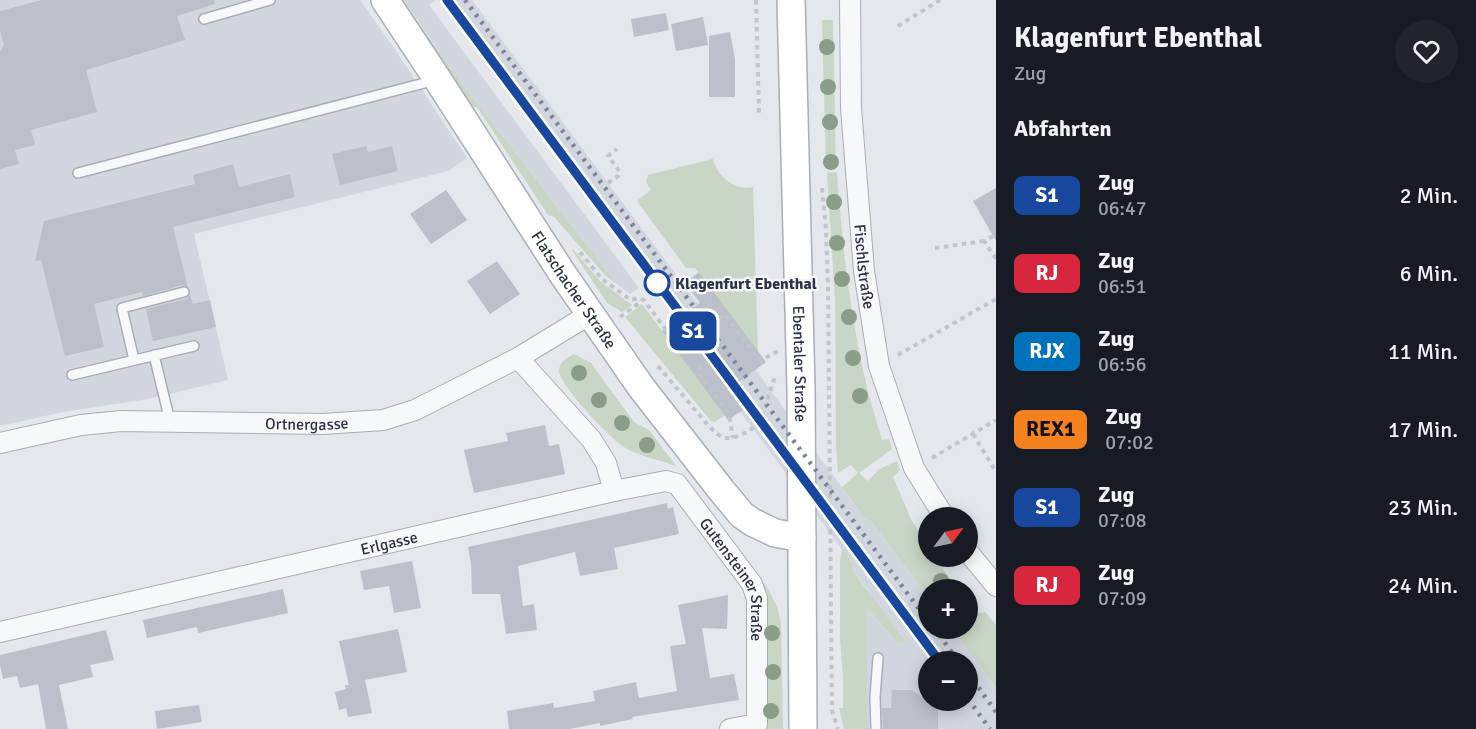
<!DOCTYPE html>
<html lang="de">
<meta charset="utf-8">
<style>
body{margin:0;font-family:Signika,sans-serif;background:#20242c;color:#f1f3f6;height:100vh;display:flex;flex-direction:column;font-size:22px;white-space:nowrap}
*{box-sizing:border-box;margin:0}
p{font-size:20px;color:#9ea1a6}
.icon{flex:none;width:33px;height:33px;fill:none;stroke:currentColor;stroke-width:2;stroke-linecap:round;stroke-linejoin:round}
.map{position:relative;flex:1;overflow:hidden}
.drawer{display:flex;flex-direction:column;background:#171b24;width:480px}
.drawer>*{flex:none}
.badge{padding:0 12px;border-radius:9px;font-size:21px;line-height:39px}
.needle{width:39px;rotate:57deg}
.buttons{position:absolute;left:918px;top:507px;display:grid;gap:12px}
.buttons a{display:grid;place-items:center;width:60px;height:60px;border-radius:50%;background:#171b24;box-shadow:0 3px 15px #0003;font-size:30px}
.map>.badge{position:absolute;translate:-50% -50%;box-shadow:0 0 0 3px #fff}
h2{padding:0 18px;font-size:22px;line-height:54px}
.round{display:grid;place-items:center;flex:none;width:63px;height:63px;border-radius:32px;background:#20242c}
.head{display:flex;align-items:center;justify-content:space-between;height:102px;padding:0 18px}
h1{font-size:28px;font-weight:700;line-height:45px}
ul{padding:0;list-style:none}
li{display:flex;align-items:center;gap:18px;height:78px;padding:0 18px}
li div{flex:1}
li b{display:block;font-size:22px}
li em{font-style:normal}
li .badge{min-width:66px;font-weight:700;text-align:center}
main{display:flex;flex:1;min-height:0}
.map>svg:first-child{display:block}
</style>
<main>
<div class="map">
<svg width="996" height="729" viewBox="0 0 996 729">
<rect width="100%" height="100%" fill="#e4e7ec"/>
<!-- built -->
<g fill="#d2d6de" fill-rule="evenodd">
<polygon points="0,0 360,0 394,48 467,158 448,171 194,234 228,380 148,399 63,412 0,426"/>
<polygon points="403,0 436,0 429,5 639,288 630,294 617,284 465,88"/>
<path d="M 439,0 L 472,0 L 744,366 L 755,369 L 865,519 L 872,522 L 896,553 L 928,596 L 928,628 L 952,629 L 996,687 L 996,729 L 867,729 L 867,606 L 869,591 L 853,571 L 852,563 L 740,411 L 743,409 ZM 928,662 L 968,662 L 968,700 L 928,700 Z"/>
</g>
<!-- green -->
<g fill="#c9d6c5">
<polygon points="402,0 465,88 617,284 606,276 554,217 548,215 477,107 469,107"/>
<polygon points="822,20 833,20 836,167 826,167"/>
<path d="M 713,159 C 718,177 734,191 753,187 L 758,352 L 695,268 L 686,268 L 637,201 L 651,190 L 646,182 L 648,175 Z"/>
<path d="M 837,172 C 842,244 850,316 867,387 C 871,405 877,422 882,440 L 889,439 L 892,449 L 859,473 L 868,481 L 879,469 L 897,461 L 900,470 L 893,477 L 911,519 L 928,548 L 928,556 L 934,557 L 958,589 L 928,590 L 928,596 L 872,522 L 865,519 L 842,487 L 858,473 L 851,465 L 838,473 L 836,446 L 835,300 L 827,173 Z"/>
<polygon points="573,249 600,281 632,305 622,312 607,303 572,250"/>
<polygon points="642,304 725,415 715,422 711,421 625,317"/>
<path d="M 574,354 L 591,363 L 634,422 L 649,430 L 676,466 C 659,460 639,456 624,447 C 611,439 558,384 559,370 C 560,361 567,358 574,354 Z"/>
<polygon points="842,549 852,563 853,571 905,641 898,643 867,607 867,729 844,729 839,708 843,708 843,678 840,638 840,561"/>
<polygon points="764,582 777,606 781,623 783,729 763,729 762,590"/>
<polygon points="968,594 972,594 977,600 973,610 976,614 985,612 996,625 996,687 952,629 968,628"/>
</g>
<!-- building -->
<g fill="#bbc0ca">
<polygon points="42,0 214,0 215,4 177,16 185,40 86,70 97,112 31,130 35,145 15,150 19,164 0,169 0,52 4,45 0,31 0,11"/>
<polygon points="666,13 669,30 634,37 631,19"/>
<polygon points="703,17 708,45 676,51 671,24"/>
<polygon points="730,32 735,59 735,97 709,97 709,36"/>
<polygon points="366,146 368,152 392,146 398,171 340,185 332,154"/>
<polygon points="233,164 239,187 290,174 295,197 173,227 188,287 182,285 143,296 142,292 94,304 104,347 65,356 41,260 35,261 44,221 195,184 193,175"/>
<polygon points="996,188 996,241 973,201"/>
<polygon points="446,190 467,220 431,244 410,214"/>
<polygon points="497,261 520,294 490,314 467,281"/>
<polygon points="699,272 766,362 728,390 743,410 728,420 662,331 700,303 685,283"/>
<polygon points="190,295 193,304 210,300 216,327 153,341 146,309 186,299"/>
<polygon points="545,425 549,446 559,444 565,474 474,493 464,450 508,441 506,433"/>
<polygon points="667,503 668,509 673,507 679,534 614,548 618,569 580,576 575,552 518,566 523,606 534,604 537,630 506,634 500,594 472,594 471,563 468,547"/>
<polygon points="412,561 421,608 394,613 389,586 364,590 360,571"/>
<polygon points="283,589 288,613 198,633 197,627 147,638 143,620"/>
<polygon points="728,595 727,629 702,628 710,678 734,674 739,700 632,717 633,719 600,726 600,723 570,729 509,729 507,711 553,703 554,708 595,701 593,691 636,682 639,698 677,691 670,646 686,644 678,605"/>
<polygon points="398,629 407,672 365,680 372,713 348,717 346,708 339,710 335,692 346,689 345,685 349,685 339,641"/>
<polygon points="106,630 114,660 90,665 93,677 59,685 68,729 46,729 38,684 20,688 17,676 3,679 0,665 0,655"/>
<polygon points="892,690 912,690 938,708 938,729 883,729 882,708 891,708"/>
<polygon points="199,705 202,722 157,729 155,711"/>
</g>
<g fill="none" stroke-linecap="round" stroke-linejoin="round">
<defs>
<g id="lane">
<polyline points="204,19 270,0"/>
<polyline points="78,173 436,80"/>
<polyline points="154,355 170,421"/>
<polyline points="134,360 122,308 184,292"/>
<polyline points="72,375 194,346"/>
<polyline points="876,729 875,697 878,658"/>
</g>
<g id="street">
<path id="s1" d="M 850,0 L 851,108 L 864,271 L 879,366 L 914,468 L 945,518"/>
<path id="s2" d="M 0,443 L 81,425 L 121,421 L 323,424 L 383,420 L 415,410 L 518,358 L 590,314"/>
<path id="s3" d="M 614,491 L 666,481 L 677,484 L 752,584 L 757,599 L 757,724 L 730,729"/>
<polyline points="968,552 996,586"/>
<path id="s4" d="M 0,632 L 614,491 L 606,463 L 591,439 L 518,358"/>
</g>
<g id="secondary">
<path id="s5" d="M 385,0 L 438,80 L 562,273 L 641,387 L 722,491 L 742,515 L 752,522 L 775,533 L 802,538"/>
<path id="s6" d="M 791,0 L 801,388 L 803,729"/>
</g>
</defs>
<!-- lane casing -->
<use href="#lane" stroke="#a9aeb7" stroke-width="12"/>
<!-- street casing -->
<use href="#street" stroke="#a9aeb7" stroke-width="22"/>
<!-- secondary casing -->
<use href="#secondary" stroke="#a9aeb7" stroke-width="30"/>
<!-- path -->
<g stroke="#c2c5cb" stroke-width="4" stroke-dasharray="4.5 4.5" stroke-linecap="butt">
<polyline points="756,0 759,114"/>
<polyline points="898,26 940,0"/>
<polyline points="608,183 618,176 620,172 608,156 617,149"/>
<polyline points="822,188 826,228 828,285 832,711 838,729"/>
<polyline points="993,236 984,241 996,259"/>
<polyline points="935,248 984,241"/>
<polyline points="580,252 602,279 631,300 639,298 644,300 666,330 678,321"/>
<polyline points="620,317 643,300"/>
<polyline points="712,323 725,314 760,361 778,351"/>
<polyline points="898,355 996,299"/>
<polyline points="709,362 697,371 729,414 733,438"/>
<polyline points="658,366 707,424 717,434 725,438 733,438 750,431 763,414 775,376"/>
<polyline points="973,434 996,472"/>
<polyline points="932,458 996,420"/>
</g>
<!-- lane -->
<use href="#lane" stroke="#f7f8fa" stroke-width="9"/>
<!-- street -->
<use href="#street" stroke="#f7f8fa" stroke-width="20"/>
<!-- secondary -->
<use href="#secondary" stroke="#fff" stroke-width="27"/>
<!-- rail -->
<g stroke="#7d8696" stroke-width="4.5" stroke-dasharray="3 6" stroke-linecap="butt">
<polyline points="447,0 940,662"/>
<polyline points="465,0 928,621"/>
<polyline points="934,628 959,662"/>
<polyline points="968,673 996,712"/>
<polyline points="968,699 990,729"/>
</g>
</g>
<!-- trees -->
<g fill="#899d89">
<circle cx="827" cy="47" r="8"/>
<circle cx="828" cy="87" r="8"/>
<circle cx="830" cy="122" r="8"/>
<circle cx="831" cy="162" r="8"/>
<circle cx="834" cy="202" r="8"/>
<circle cx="837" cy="243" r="8"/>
<circle cx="842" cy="279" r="8"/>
<circle cx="849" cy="317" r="8"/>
<circle cx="853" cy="358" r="8"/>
<circle cx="579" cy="373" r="8"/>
<circle cx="860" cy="396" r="8"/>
<circle cx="599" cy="400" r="8"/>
<circle cx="622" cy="423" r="8"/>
<circle cx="647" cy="445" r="8"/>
<circle cx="941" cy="581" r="8"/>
<circle cx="772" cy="633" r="8"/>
<circle cx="773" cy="672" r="8"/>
<circle cx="771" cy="711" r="8"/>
</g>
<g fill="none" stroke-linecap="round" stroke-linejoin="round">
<defs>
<polyline id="line" points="447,0 940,662"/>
</defs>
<!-- line casing -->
<use href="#line" stroke="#fff" stroke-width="14"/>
<!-- line -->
<use href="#line" stroke="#17489e" stroke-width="9"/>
</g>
<!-- markers -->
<circle fill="#fff" stroke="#17489e" stroke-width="3" cx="657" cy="283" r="12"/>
<g text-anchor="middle" stroke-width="5" stroke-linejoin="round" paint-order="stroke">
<!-- street labels -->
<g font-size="16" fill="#2b3445" stroke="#f4f6f9">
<text dy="6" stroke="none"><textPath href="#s1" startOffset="267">Fischlstraße</textPath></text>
<text dy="6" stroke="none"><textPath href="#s5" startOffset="346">Flatschacher Straße</textPath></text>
<text dy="6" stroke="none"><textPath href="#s6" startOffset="364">Ebentaler Straße</textPath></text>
<text dy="6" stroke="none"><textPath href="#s2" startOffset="309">Ortnergasse</textPath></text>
<text dy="6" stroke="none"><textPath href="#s4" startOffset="399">Erlgasse</textPath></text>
<text dy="6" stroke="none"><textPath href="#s3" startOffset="178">Gutensteiner Straße</textPath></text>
</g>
<!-- stop labels -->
<g font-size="16" font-weight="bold" fill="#2b3445" stroke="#f4f6f9" text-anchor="start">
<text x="675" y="289">Klagenfurt Ebenthal</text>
</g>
</g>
</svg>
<div class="buttons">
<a><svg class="needle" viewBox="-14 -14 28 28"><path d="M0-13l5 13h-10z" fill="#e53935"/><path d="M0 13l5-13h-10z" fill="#9ea1a6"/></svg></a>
<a>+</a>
<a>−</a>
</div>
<b class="badge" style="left:693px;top:331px;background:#17489e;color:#fff">S1</b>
</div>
<section class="drawer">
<div class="head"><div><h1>Klagenfurt Ebenthal</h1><p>Zug</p></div><a class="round"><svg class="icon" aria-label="heart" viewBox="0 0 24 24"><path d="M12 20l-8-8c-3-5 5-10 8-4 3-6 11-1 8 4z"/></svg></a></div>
<h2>Abfahrten</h2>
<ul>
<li><span class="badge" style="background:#17489e;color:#fff">S1</span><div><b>Zug</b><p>06:47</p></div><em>2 Min.</em></li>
<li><span class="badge" style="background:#d7263d;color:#fff">RJ</span><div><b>Zug</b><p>06:51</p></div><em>6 Min.</em></li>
<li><span class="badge" style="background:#0072bc;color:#fff">RJX</span><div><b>Zug</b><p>06:56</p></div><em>11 Min.</em></li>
<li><span class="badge" style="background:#f5821f;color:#111">REX1</span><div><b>Zug</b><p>07:02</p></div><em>17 Min.</em></li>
<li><span class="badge" style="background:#17489e;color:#fff">S1</span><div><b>Zug</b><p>07:08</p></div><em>23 Min.</em></li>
<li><span class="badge" style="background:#d7263d;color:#fff">RJ</span><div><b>Zug</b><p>07:09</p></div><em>24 Min.</em></li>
</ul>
</section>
</main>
